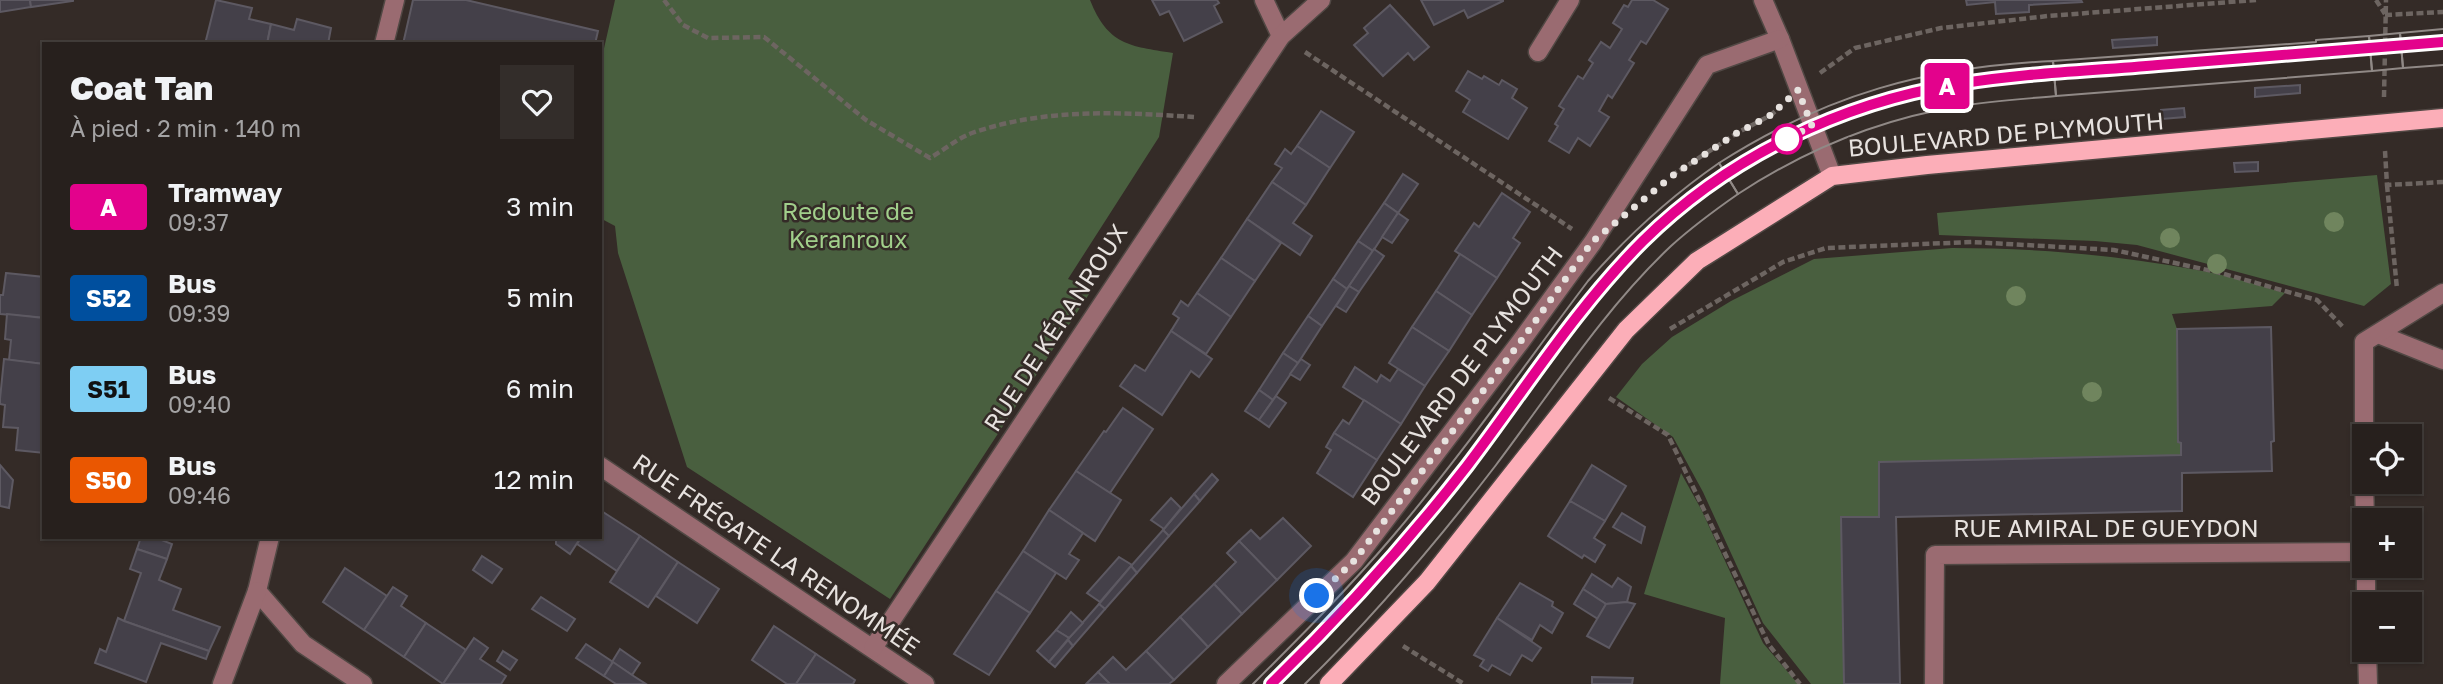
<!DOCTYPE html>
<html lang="fr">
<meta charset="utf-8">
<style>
body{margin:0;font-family:"Golos Text",sans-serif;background:#332d2a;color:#f1f3f6;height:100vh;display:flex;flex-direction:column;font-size:26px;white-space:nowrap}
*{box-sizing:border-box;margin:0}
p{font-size:23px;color:#a4a3a4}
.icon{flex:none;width:38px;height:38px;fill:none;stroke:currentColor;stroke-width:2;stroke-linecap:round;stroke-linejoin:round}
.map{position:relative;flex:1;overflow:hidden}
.panel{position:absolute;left:42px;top:42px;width:560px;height:497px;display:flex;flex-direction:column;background:#27201d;border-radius:0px;box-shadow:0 2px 5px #0004,0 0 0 2px #433e3b}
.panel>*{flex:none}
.badge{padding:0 14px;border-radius:5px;font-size:24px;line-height:46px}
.controls{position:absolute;left:2352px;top:424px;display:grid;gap:14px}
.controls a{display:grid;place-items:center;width:70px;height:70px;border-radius:0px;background:#27201d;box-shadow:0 2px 5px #0004,0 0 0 2px #433e3b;font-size:35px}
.you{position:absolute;width:35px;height:35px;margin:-18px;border:5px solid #fff;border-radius:50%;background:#1a73e8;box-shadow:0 0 0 10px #1a73e833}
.map>.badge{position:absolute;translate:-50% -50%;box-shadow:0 0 0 4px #fff}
.round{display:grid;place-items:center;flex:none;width:74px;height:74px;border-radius:0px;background:#332d2a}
.summary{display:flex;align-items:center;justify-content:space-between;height:119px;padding:0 28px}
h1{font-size:33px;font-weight:800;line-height:52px}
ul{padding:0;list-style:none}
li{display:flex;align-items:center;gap:21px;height:91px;padding:0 28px}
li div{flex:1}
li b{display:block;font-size:26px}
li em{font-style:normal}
li .badge{min-width:77px;font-weight:700;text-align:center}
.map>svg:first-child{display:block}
</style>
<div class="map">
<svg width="2443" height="684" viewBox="0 0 2443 684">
<rect width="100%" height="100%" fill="#342b27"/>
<!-- green -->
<g fill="#495f3f">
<path d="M 615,0 L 1090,0 C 1108,45 1129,46 1173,53 L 1159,137 L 1068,279 L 1093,288 L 890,599 L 687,467 L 618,253 L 615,226 L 600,218 L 600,66 Z"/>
<polygon points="2377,175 2391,284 2364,306 2137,245 2095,241 1939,235 1937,213"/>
<path d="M 1952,248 C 2035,248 2116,255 2197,270 C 2227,275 2256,285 2285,293 L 2272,306 L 2172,314 L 2177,329 L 2178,442 L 2181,443 L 2181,455 L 1879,517 L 1841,517 L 1844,684 L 1811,684 L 1763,623 L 1703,492 L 1673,437 L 1616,397 L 1642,364 L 1672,337 L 1731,301 L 1814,259 Z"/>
<polygon points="1681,473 1701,509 1763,643 1798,684 1720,684 1725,618 1644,594"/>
</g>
<!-- building -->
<g fill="#444049" stroke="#5d5962" stroke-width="2">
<polygon points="0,0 30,0 31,7 0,12"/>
<polygon points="30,0 73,0 73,1 31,7"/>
<polygon points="216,0 252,8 249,19 271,24 267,44 205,44"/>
<polygon points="413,0 466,0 598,31 595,44 403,44"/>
<polygon points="1152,0 1217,0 1219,3 1214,6 1222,22 1184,41 1169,11 1160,15"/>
<polygon points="1421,0 1503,0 1503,1 1468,18 1464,10 1434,25"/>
<polygon points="1632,0 1653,0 1668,9 1646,44 1641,41 1629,60 1634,63 1612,98 1608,95 1599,111 1609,117 1590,146 1578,138 1569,153 1549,141 1558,126 1555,124 1564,109 1559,106 1578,76 1583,79 1593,63 1589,60 1601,42 1610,48 1622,29 1613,23 1624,5 1628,7"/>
<polygon points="1966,0 2081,0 2082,2 2029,5 2029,12 1996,14 1995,2 1967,5"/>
<polygon points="1390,5 1429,47 1414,60 1408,53 1383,76 1354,45 1368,33 1364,28"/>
<polygon points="297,19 331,28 328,44 267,44 271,24 294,30"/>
<polygon points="2157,37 2157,45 2113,48 2112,40"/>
<polygon points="1468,71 1482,79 1484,76 1499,85 1502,80 1517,89 1512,98 1527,108 1508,139 1463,112 1470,100 1456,91"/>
<polygon points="2300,85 2300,93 2255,97 2255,88"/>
<polygon points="2184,108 2185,117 2162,119 2161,110"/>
<polygon points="1321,111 1354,132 1330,168 1297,146"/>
<polygon points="1297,146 1330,168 1306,205 1272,182 1282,168 1275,164 1285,149 1291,154"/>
<polygon points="2258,162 2258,171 2235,172 2234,163"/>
<polygon points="1403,174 1418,184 1398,213 1384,203"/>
<polygon points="1272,182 1306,205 1293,223 1312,236 1300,255 1247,219"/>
<polygon points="1502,193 1530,212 1513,238 1520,243 1497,278 1455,251 1474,223 1479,227"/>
<polygon points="1384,203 1398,213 1373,251 1358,241"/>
<polygon points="1398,213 1408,220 1392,243 1382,237"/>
<polygon points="1247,219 1281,243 1255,281 1221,258"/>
<polygon points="1358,241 1373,251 1347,289 1333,279"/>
<polygon points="1374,249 1384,256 1359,292 1349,286"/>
<polygon points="1460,254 1497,278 1472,315 1436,291"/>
<polygon points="1221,258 1255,281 1231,317 1197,293"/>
<polygon points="6,273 44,277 44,318 0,314 0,295 3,295"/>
<polygon points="1333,279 1347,289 1322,326 1308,316"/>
<polygon points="1349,286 1359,292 1346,312 1336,306"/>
<polygon points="1436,291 1472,315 1449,351 1412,327"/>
<polygon points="1197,293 1231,317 1206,354 1171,331 1179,318 1173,314 1181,301 1188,306"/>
<polygon points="7,314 44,318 44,364 9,360 11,340 5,339"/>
<polygon points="1308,316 1322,326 1298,363 1283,353"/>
<polygon points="1412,327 1449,351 1425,386 1389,363"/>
<polygon points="2271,327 2274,441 2271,442 2272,471 2182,473 2182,511 1896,517 1900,684 1844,684 1841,517 1879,517 1879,462 2181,455 2181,443 2178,442 2177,329"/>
<polygon points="1171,331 1212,359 1199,377 1191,371 1162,415 1120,386 1135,365 1145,371"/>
<polygon points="1283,353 1298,363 1273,400 1259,390"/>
<polygon points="4,359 44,364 41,386 44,386 44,453 16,450 18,428 3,427 5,405 0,404 0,399"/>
<polygon points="1301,359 1310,365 1300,380 1290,374"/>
<polygon points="1355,367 1377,382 1381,375 1390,381 1398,369 1425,386 1401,424 1343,387"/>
<polygon points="1259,390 1273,400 1259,420 1245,411"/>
<polygon points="1276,396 1286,403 1269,427 1259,420"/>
<polygon points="1364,400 1401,424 1377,460 1334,433 1343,420 1349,424"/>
<polygon points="1123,408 1153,429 1110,493 1076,471 1104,431 1106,432"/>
<polygon points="1334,433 1377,460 1353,497 1317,473 1331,450 1326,447"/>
<polygon points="0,465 13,480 9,508 0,506"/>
<polygon points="1592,465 1626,486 1605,521 1570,501"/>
<polygon points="1076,471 1121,500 1095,541 1049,510"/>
<polygon points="1212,474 1218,480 1200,501 1194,494"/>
<polygon points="1194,494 1200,501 1169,536 1163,530"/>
<polygon points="1171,498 1181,508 1164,529 1151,520"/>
<polygon points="1570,501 1605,521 1594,538 1605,545 1595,562 1584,555 1582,558 1548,536"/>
<polygon points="600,510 640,536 617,571 577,544 581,537 600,537"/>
<polygon points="1049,510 1083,533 1069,554 1079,560 1066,579 1023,551"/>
<polygon points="1622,513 1645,527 1641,543 1613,527"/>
<polygon points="1283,518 1311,546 1277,580 1239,541 1251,530 1260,539"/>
<polygon points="1163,530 1169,536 1137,573 1131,566"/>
<polygon points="640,536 678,562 648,607 610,582"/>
<polygon points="141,537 154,537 172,544 167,559 137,549"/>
<polygon points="556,537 581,537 570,554 556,544"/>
<polygon points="1239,541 1277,580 1242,614 1214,584 1236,562 1227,553"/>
<polygon points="137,549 167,559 159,580 181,589 173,610 220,627 209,651 124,621 141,573 130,569"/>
<polygon points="1023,551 1056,573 1030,613 996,591"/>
<polygon points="482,556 502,569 492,583 473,570"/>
<polygon points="1119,557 1132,565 1100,602 1087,593"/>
<polygon points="678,562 719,589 697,623 656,596"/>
<polygon points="1131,566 1137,573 1105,609 1099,604"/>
<polygon points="345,568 387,596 364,630 323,602"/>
<polygon points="1592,574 1612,587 1618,578 1631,587 1627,602 1606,604 1583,589"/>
<polygon points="1520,583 1553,602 1552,606 1563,613 1552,633 1540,625 1532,640 1497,618"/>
<polygon points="1214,584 1242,614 1208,647 1180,617"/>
<polygon points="393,587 407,596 401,606 426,623 404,657 364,630"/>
<polygon points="1583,589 1606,604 1598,619 1574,604"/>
<polygon points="996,591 1030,613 989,675 954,654"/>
<polygon points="541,597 575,619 567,631 532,609"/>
<polygon points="1627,602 1635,604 1609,648 1587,636 1606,604"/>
<polygon points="1099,604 1105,609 1073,646 1068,640 1069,638"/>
<polygon points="1071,612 1083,623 1069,638 1056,630"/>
<polygon points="1180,617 1208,647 1174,680 1146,651"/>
<polygon points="118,618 124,621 209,651 206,659 161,643 146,682 95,663 100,649 106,652"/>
<polygon points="1497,618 1541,648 1532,661 1522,655 1510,675 1492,665 1488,671 1480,666 1484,660 1474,655"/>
<polygon points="426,623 466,650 443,684 404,657"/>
<polygon points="774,626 816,654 796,684 787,684 752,660"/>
<polygon points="1056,630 1069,638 1049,662 1037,651"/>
<polygon points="474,638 488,648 480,659 506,676 501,684 443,684"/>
<polygon points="1068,640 1073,646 1055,667 1049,662"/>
<polygon points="586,644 613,662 604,676 576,658"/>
<polygon points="620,649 640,663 632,675 612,662"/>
<polygon points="503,651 517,660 510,670 497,661"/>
<polygon points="1146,651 1174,680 1169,684 1110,684 1098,672 1113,657 1126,670"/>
<polygon points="816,654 855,680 853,684 796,684"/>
<polygon points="613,662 632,675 646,684 616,684 604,676"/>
<polygon points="1098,672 1110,684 1086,684"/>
<polygon points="1592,677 1633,678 1632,684 1592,684"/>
</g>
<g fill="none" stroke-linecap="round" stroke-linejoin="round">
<defs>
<g id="minor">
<polyline points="1264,0 1281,36"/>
<polyline points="1763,0 1780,39 1832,176"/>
<polyline points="384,44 395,0"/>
<polyline points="1538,52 1570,0"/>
<polyline points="2378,334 2443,360"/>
<polyline points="600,466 925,684"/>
<polyline points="2364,466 2364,342 2443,293"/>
<polyline points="2364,481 2365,520"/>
<polyline points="270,537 257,591 303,644 363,684"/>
<polyline points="2366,565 2366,604"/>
<polyline points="873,648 1281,36 1321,0"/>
<polyline points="2367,649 2368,684"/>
<polyline points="222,684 257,591"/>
<polyline points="1226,684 1354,561 1521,341 1593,242 1707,65 1780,39"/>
<polyline points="1934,684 1935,555 2364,552"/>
</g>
<polyline id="major" points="1329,684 1427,582 1626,330 1697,261 1832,176 1927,165 2443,118"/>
</defs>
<!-- minor casing -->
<use href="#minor" stroke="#514844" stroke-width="21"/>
<!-- major casing -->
<use href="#major" stroke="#514844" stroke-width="21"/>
<!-- path -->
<g stroke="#6d6561" stroke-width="4.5" stroke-dasharray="7 3.5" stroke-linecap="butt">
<path d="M 664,0 L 683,25 L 708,38 L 764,37 L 866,120 L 930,158 C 944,150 958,138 972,133 C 1044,108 1120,112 1194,117"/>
<polyline points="2376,0 2385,14"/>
<polyline points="2385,15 2443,12"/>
<polyline points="1305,52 1572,229"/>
<polyline points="1820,73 1855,48 1941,28 2048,16 2256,0"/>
<polyline points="2384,97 2386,0"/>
<polyline points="2385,151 2387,185 2443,182"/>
<polyline points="1671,176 1737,133 1771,115 1779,108"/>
<polyline points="2387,185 2397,289"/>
<polyline points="1670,329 1783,262 1826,248 1972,242 2114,250 2217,272 2317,300 2343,327"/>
<polyline points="1609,398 1668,435 1769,645 1800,684"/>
<polyline points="1403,646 1464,684"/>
</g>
<!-- minor -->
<use href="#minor" stroke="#9a6b71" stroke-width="18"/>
<!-- major -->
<use href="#major" stroke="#fcaeb8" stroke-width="18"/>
<!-- tram -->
<g stroke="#908986" stroke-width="2">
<polyline points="2443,29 2400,33 2403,68 2443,65"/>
<polygon points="2400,33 2403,68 2372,71 2369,36"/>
<polygon points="2369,36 2372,71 2056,96 2053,61 2316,42 2316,40"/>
<path d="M 2053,61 L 2056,96 C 2024,99 1992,101 1960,106 C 1881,119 1805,150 1738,194 L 1719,163 C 1827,94 1926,67 2053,61 Z"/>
<path d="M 1253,684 C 1301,636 1349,588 1393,536 C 1462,455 1523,367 1588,281 C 1627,236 1670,197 1719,163 L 1738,194 C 1715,210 1692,227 1671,246 C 1603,310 1552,391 1496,465 C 1437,542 1374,616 1305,684"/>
<path d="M 1271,684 C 1341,616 1407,543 1467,466 C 1524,391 1576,308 1643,241 C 1728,157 1841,103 1958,84 C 2022,73 2087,71 2151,66 C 2248,58 2346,50 2443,42"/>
</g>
</g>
<!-- trees -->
<g fill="#70855e">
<circle cx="2334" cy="222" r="10"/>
<circle cx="2170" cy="238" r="10"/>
<circle cx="2217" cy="264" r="10"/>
<circle cx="2016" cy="296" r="10"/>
<circle cx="2092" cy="392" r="10"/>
</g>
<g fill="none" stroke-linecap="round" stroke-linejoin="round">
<defs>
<path id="line" d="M 1271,684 C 1341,616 1407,543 1467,466 C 1524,391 1576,308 1643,241 C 1728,157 1841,103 1958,84 C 2024,73 2092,71 2158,65 C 2253,58 2348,50 2443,42"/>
</defs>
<!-- line casing -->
<use href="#line" stroke="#fff" stroke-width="16"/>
<!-- line -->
<use href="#line" stroke="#e3028c" stroke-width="10"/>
<!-- walk -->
<polyline stroke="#e7e2df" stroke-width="7" stroke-dasharray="0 12.6" points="1317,596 1354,561 1521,341 1592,242 1672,176 1737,133 1771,115 1798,90 1812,126 1787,139"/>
</g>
<!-- markers -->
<circle fill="#fff" stroke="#e3028c" stroke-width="3.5" cx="1787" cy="139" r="14"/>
<g text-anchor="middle" stroke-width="5" stroke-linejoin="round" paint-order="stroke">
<!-- street labels -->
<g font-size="24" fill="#e7e2df" stroke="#342b27">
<text transform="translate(2006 135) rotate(-5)" y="8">BOULEVARD DE PLYMOUTH</text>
<text transform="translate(1056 328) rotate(-57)" y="8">RUE DE KÉRANROUX</text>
<text transform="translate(1462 376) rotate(-53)" y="8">BOULEVARD DE PLYMOUTH</text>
<text x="2106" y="537">RUE AMIRAL DE GUEYDON</text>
<text transform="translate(776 555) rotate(34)" y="8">RUE FRÉGATE LA RENOMMÉE</text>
</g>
<!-- park labels -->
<g font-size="24" fill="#a1cf8b" stroke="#342b27">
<text x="848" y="220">Redoute de<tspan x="848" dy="28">Keranroux</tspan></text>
</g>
</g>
</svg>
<div class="controls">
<a><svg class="icon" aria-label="locate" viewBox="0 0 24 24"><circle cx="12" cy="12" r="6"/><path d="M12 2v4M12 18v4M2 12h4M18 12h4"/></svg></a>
<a>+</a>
<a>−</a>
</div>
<div class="you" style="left:1317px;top:596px"></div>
<b class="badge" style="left:1947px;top:86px;background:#e3028c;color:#fff">A</b>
<section class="panel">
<div class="summary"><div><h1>Coat Tan</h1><p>À pied · 2 min · 140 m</p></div><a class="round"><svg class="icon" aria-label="heart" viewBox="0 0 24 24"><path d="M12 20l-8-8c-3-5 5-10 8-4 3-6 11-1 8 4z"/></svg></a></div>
<ul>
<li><span class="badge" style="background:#e3028c;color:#fff">A</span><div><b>Tramway</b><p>09:37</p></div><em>3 min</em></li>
<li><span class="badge" style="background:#004f9e;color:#fff">S52</span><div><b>Bus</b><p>09:39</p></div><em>5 min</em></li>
<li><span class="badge" style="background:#7ecef3;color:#111">S51</span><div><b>Bus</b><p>09:40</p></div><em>6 min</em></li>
<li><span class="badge" style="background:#ea5701;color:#fff">S50</span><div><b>Bus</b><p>09:46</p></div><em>12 min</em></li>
</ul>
</section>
</div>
